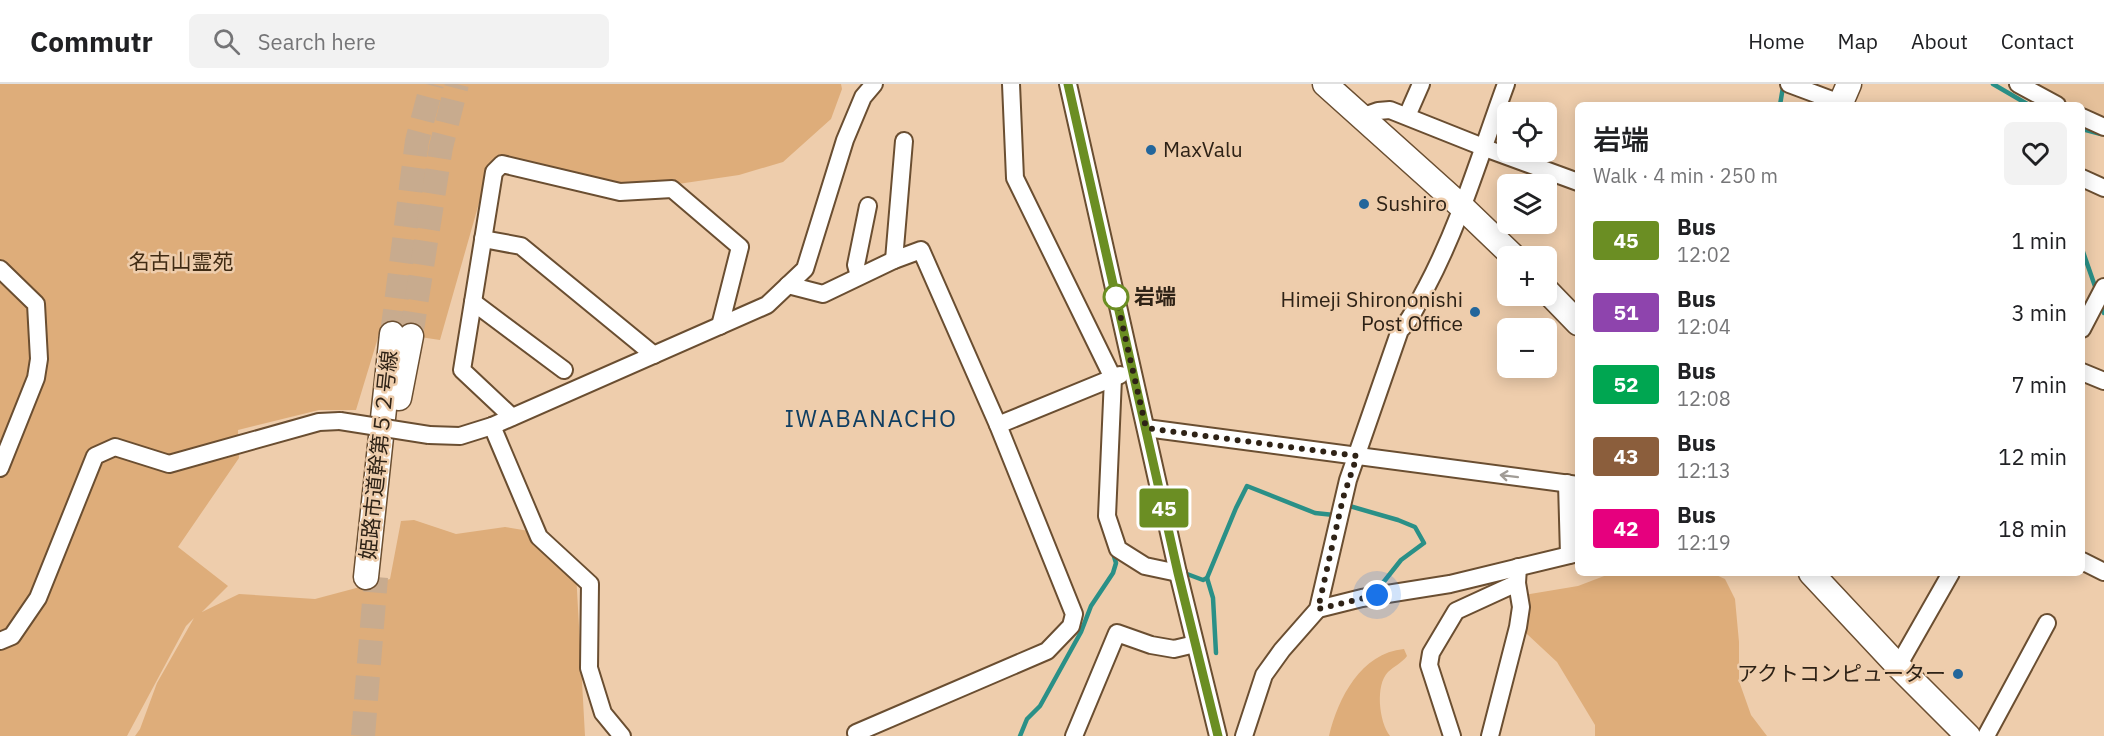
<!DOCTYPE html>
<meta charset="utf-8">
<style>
body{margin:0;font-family:"IBM Plex Sans","Noto Sans JP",sans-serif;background:#f2f2f2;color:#202124;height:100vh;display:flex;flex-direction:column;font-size:22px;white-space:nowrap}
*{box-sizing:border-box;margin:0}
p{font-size:20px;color:#757577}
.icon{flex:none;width:33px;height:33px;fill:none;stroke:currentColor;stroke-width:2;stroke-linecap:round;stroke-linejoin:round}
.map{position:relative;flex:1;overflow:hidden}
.panel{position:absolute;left:1575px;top:18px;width:510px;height:474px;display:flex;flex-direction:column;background:#fff;border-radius:9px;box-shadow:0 3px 15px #0003}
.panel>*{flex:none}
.badge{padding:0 12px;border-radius:4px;font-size:21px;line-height:39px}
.controls{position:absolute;left:1497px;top:18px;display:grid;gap:12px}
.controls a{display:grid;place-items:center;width:60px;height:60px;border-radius:9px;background:#fff;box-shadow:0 3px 15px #0003;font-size:30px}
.you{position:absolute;width:30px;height:30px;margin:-15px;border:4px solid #fff;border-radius:50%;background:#1a73e8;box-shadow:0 0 0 9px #1a73e833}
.map>.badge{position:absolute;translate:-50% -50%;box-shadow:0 0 0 3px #fff}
.round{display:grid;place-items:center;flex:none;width:63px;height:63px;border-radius:9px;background:#f2f2f2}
.headline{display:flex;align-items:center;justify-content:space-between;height:102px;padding:0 18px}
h1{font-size:28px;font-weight:600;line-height:45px}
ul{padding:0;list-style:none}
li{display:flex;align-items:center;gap:18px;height:72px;padding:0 18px}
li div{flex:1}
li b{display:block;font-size:22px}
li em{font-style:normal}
li .badge{min-width:66px;font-weight:700;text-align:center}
header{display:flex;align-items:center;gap:36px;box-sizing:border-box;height:84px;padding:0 30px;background:#fff;border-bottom:2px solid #e0e0e0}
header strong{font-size:28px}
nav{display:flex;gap:33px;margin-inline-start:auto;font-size:21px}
.search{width:420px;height:54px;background:#f2f2f2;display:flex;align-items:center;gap:15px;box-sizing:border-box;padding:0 21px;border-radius:9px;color:#757577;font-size:22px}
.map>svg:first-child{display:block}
</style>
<header>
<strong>Commutr</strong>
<div class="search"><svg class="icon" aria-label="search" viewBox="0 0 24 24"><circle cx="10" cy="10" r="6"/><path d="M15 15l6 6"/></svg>Search here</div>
<nav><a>Home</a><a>Map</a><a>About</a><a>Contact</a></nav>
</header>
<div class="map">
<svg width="2104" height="652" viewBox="0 0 2104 652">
<rect width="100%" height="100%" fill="#eecdac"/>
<!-- built -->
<polygon fill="#e5c09a" points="2032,0 2104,0 2104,33 2082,24 2082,21 2076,21"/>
<!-- green -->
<g fill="#dead7a">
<polygon points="0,0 841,0 842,5 831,35 783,78 739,91 678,100 621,100 489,84 440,256 380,247 356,326 319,326 238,346 239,374 178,463 228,502 202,528 239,510 315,515 390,495 401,437 414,436 456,450 505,443 535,448 576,488 585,652 135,652 140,645 157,599 194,534 186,542 127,652 0,652"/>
<polygon points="1612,489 1712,489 1725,495 1735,515 1739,558 1739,597 1751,631 1767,652 1595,652 1595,641 1557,578 1511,535 1512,513 1578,502"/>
<path d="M 1404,565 L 1407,572 C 1402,579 1394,582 1388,588 C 1375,601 1379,638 1390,652 L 1329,652 C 1338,614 1361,569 1404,565 Z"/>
</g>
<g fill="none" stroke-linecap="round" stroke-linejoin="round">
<!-- stream -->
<g stroke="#2a9087" stroke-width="4.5">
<polyline points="1993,0 2029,21"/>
<polyline points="1780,21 1783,3"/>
<polyline points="2082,45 2101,50"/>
<polyline points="2082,165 2097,208"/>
<polyline points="2101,219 2104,229"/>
<polyline points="1346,421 1398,436 1415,443 1424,459 1401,476 1382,500"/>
<polyline points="1187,490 1203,496 1207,494 1236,424 1247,402 1315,429 1334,431 1334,430"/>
<polyline points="1207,494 1213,514 1216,569"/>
<polyline points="1020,652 1027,635 1040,622 1081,548 1091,522 1113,489 1116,479 1113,469"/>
</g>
<!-- secondary-tunnel -->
<g stroke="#c8ab8e" stroke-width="24" stroke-dasharray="24 12" stroke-linecap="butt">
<polyline points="392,250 417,57 432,0"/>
<polyline points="411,252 441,63 457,0"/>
<polyline points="363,652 376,493"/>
</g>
<defs>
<g id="street">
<polyline points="1011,0 1015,94 1113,294 1107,432 1118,465 1145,482 1178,489"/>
<polyline points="1068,0 1178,489 1218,652"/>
<polyline points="1789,0 1840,19"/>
<polyline points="2018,0 2057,21"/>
<polyline points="1407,32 1421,0"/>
<polyline points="1361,33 1378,27 1390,26 1483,63"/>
<polyline points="2082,33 2104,43"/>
<polyline points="1485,64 1578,98"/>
<polyline points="2082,94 2104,104"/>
<polyline points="483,155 521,162 654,271"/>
<polyline points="894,176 904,57"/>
<polyline points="0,185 36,220 39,275 36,294 0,384"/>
<polyline points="859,192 856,181 868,122"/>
<polyline points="788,201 823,210 894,176 921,166 998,341 1074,530 1071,542 1047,567 856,649"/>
<polyline points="473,218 564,286"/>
<polyline points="2082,245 2104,203"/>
<polyline points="2082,288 2104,297"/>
<polyline points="512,333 462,286 494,88 502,80 620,108 672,105 740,163 720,242"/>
<polyline points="998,341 1120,291"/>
<polyline points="492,342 539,453 590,500 589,584 603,629 622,652"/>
<polyline points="1146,344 1578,401"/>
<polyline points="429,351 460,352 492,342 767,221 805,185 845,56 863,13 874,0"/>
<polyline points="1567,399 1569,471"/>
<polyline points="2082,477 2104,488"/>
<polyline points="1318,525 1362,514 1450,500 1578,469"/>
<polyline points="0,557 12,552 38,514 95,372 115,363 169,380 319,338 340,337"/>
<polyline points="1898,582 1951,489"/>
<polyline points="1074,652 1117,549 1151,561 1174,565 1195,560"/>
<path d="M 1244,652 L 1264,591 L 1282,566 L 1318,525 L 1348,396 L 1400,246 C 1412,235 1418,218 1426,204 C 1461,138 1481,68 1506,0"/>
<polyline points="1452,652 1429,581 1431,569 1456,527 1517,499 1518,483"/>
<polyline points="1490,652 1518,543 1521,523 1517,499"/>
<polyline points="1986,652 2047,539"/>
</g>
<g id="secondary">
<polyline points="1325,0 1462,123 1513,172"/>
<polyline points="1840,21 1849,0"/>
<polyline points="1546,206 1578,239"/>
<polyline points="399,314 411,252"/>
<polyline points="1811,489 1898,582 1968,652"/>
<polyline points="366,493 392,250"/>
</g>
</defs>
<!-- street casing -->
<use href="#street" stroke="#6a4e31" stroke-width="20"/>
<!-- secondary casing -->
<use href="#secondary" stroke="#6a4e31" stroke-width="27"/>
<!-- street -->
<use href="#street" stroke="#fff" stroke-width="16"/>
<!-- secondary -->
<use href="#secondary" stroke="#fff" stroke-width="24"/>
<defs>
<polyline id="street-bridge" points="340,337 429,351"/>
</defs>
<!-- street-bridge casing -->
<use href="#street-bridge" stroke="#6a4e31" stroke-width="20" stroke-linecap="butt"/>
<!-- street-bridge -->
<use href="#street-bridge" stroke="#fff" stroke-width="16"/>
</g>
<!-- one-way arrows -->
<defs><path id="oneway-shaft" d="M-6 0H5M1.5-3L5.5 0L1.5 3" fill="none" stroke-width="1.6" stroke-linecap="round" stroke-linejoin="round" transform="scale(1.5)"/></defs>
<use stroke="#a19c96" href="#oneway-shaft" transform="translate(1509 392) rotate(-173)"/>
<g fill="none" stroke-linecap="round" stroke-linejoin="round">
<defs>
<polyline id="line" points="1068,0 1178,489 1218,652"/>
</defs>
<!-- line casing -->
<use href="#line" stroke="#fff" stroke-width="14"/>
<!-- line -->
<use href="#line" stroke="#6b8e23" stroke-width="9"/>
<!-- walk -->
<polyline stroke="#2e2216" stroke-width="6" stroke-dasharray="0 10.8" points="1116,213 1146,344 1357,372 1343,414 1318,525 1377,511"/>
</g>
<!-- markers -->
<g fill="#23669b" stroke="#eecdac" stroke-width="2">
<circle cx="1151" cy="66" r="6"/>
<circle cx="1364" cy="120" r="6"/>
<circle cx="1475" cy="228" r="6"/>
<circle cx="1958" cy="590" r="6"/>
</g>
<circle fill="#fff" stroke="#6b8e23" stroke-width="3" cx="1116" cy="213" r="12"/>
<g text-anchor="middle" stroke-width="5" stroke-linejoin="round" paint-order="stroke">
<!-- poi labels -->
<g font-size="21" fill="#2e2216" stroke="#eecdac" text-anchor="start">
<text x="1163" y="73">MaxValu</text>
<text x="1376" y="127">Sushiro</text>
<text x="1463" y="223" text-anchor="end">Himeji Shirononishi<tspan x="1463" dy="24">Post Office</tspan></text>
<text x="1946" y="597" text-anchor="end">アクトコンピューター</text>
</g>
<!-- park labels -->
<g font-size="21" fill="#402b13" stroke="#eecdac">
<text x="181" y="185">名古山霊苑</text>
</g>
<!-- stop labels -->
<g font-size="21" font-weight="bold" fill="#2e2216" stroke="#eecdac" text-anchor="start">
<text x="1134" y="220">岩端</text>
</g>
<!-- street labels -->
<g font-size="21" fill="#2e2216" stroke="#eecdac">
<text transform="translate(379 371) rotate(-84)" y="7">姫路市道幹第５２号線</text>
</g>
<!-- quarter labels -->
<g font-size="24" letter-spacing="1.5" fill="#0f3e62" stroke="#eecdac">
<text x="871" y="343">IWABANACHO</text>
</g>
</g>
</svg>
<div class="controls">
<a><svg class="icon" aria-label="locate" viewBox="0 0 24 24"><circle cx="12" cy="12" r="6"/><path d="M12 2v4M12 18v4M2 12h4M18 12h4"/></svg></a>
<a><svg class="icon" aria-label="layers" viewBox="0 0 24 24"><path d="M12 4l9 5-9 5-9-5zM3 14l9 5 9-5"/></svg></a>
<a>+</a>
<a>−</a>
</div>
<div class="you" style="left:1377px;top:511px"></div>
<b class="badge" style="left:1164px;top:424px;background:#6b8e23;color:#fff">45</b>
<section class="panel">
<div class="headline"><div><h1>岩端</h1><p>Walk · 4 min · 250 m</p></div><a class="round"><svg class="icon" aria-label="heart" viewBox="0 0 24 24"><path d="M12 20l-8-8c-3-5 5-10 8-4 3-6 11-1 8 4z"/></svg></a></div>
<ul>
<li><span class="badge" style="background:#6b8e23;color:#fff">45</span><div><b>Bus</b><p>12:02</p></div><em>1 min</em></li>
<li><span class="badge" style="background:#8e44ad;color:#fff">51</span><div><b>Bus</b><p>12:04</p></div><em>3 min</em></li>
<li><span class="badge" style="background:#00a651;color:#fff">52</span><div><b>Bus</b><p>12:08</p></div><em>7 min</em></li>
<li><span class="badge" style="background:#8b5e3c;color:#fff">43</span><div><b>Bus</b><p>12:13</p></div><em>12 min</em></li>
<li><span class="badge" style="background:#e6007e;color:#fff">42</span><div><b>Bus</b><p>12:19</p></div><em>18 min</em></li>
</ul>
</section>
</div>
